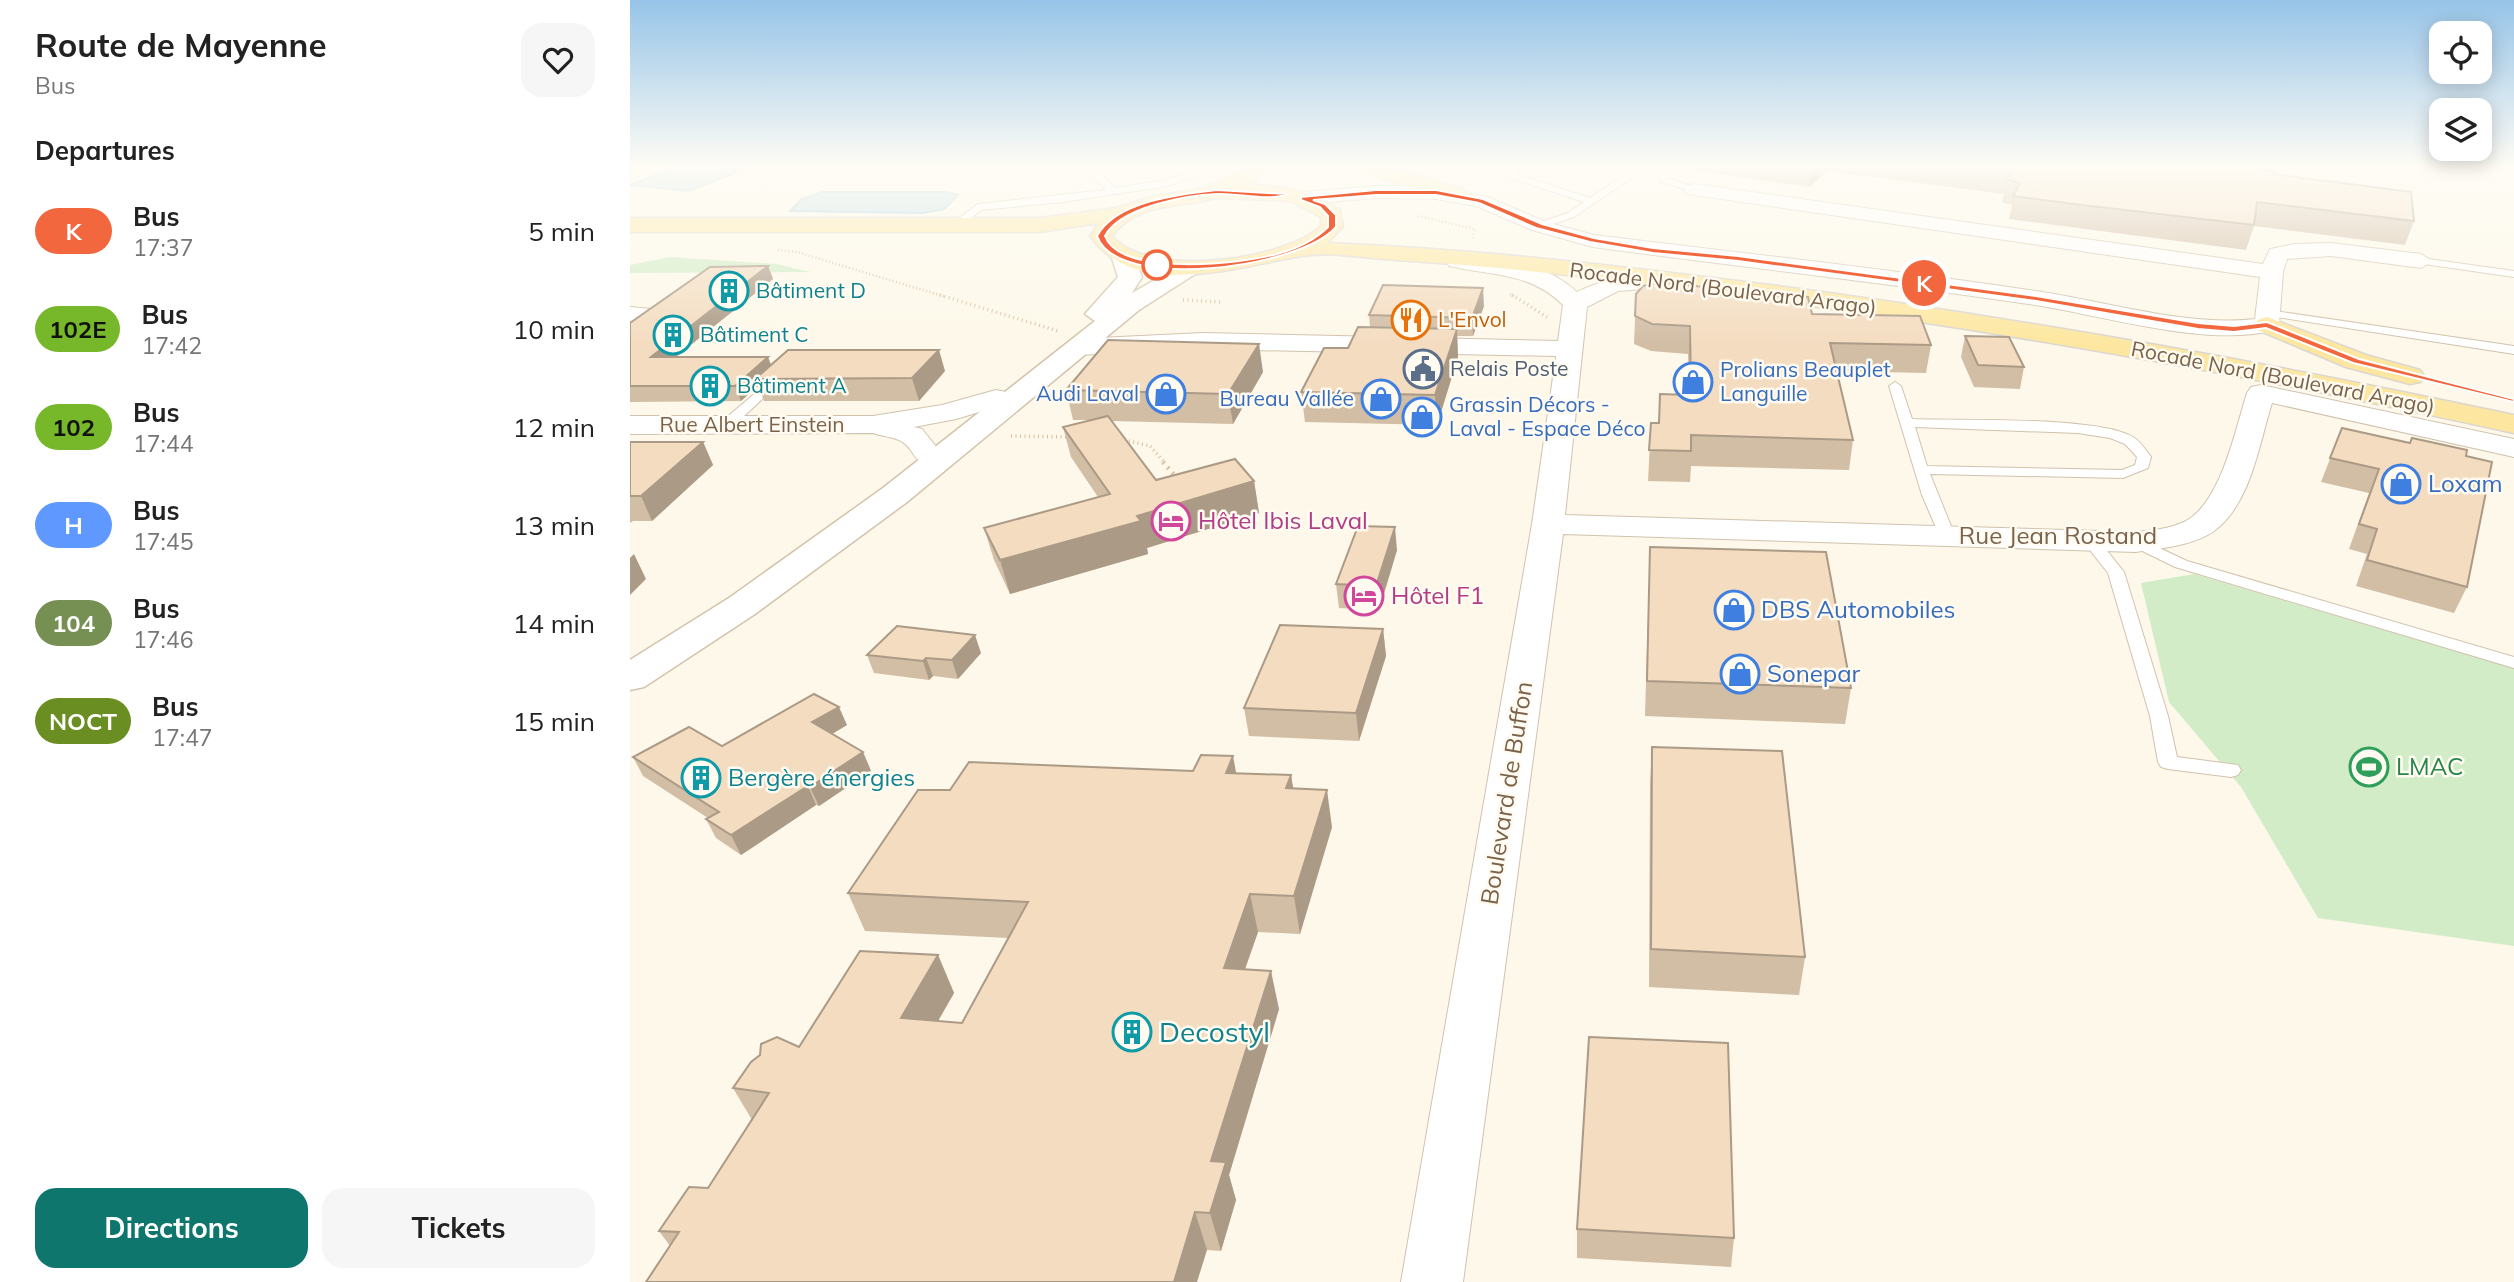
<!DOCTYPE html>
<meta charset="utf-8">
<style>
body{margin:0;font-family:Mulish,sans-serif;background:#f6f6f6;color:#222;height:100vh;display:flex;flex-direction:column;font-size:26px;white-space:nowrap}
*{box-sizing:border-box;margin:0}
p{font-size:23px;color:#767676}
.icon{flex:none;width:38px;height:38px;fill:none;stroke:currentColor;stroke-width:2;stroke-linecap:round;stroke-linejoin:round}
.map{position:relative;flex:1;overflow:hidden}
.panel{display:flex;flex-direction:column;background:#fff;width:630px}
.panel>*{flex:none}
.badge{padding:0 14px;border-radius:23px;font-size:24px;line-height:46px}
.buttons{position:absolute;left:1799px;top:21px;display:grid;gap:14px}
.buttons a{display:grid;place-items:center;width:63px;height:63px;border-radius:14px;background:#fff;box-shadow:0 4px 18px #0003;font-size:35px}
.map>.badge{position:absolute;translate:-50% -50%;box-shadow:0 0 0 4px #fff}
h2{padding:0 35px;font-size:26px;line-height:63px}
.round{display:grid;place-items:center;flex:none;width:74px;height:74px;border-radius:21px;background:#f6f6f6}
.summary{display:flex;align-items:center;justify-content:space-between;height:119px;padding:0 35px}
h1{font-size:33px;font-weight:700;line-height:52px}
.cta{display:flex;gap:14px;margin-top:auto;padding:14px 35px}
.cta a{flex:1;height:80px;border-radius:21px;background:#0f766e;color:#fff;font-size:28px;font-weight:700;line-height:80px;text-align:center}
.cta a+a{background:#f6f6f6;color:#222}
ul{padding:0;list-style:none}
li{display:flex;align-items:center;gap:21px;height:98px;padding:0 35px}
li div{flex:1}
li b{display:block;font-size:26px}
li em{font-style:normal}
li .badge{min-width:77px;font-weight:700;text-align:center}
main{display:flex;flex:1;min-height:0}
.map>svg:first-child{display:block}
</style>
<main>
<section class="panel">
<div class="summary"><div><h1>Route de Mayenne</h1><p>Bus</p></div><a class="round"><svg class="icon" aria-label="heart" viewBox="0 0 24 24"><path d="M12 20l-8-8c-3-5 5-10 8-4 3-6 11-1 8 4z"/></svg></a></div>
<h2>Departures</h2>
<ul>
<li><span class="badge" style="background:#f2673d;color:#fff">K</span><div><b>Bus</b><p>17:37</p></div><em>5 min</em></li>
<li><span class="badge" style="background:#76b82a;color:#111">102E</span><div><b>Bus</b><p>17:42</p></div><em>10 min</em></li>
<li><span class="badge" style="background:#76b82a;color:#111">102</span><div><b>Bus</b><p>17:44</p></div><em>12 min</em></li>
<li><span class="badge" style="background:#5f99ff;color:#fff">H</span><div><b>Bus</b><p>17:45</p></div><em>13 min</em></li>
<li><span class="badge" style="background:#768f53;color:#fff">104</span><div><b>Bus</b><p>17:46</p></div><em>14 min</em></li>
<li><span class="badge" style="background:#6b8e23;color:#fff">NOCT</span><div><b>Bus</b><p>17:47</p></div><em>15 min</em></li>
</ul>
<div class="cta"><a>Directions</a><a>Tickets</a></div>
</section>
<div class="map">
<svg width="1884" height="1282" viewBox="0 0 1884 1282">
<rect width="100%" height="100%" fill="#fdf8e9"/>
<!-- green -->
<g fill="#d1ecc6">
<polygon points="40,257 146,264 181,272 0,273 0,265"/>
<polygon points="1564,574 1884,668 1884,946 1688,918 1611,787 1539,702 1511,583"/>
</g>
<!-- water -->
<g fill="#bcdce8" stroke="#a2cadb" stroke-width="2">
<polygon points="52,165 126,165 59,191 0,185"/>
<polygon points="192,192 317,192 328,195 314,209 293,213 160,211 172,199"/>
</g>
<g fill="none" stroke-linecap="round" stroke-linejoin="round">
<defs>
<g id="service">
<polygon points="444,165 465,168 485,188 536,180 580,165 594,165 538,186 433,202 351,210 329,227 320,225 348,204 476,190 459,172"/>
<polygon points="1009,165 1020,165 944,217 909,229 904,226 905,224 938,213 954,202 880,178 877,173 883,166 889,166 886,174 960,198"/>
<polygon points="1033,165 1043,165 1038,171 1038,178 1067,188 1067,192 1031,182 1029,170"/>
<polygon points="1791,258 1884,271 1884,277 1787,263 1786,261"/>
<polygon points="1638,310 1884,346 1884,354 1634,315 1634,311"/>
<polygon points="148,374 152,375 152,381 101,428 91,428 91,422"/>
<path d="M 1265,382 L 1271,386 L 1282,419 C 1330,421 1467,416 1503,437 C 1510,441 1516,450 1521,457 L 1518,468 L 1493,478 L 1300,474 L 1325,536 L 1317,541 L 1311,539 L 1292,495 L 1259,386 ZM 1285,427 L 1448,433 L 1480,438 L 1495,444 L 1507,457 L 1505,465 L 1492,470 L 1297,466 Z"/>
<polygon points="1460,535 1466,537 1494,572 1538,716 1547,757 1608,765 1611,770 1608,775 1601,777 1538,769 1531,767 1528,762 1520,716 1478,573 1452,540"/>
<polygon points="1506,537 1557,561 1884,657 1884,668 1545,567 1500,545 1498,542 1500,539"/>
</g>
<g id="minor">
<path d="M 1064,184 L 1633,264 L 1640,249 L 1665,244 L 1701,243 L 1791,254 L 1802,261 L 1791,268 L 1701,256 L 1657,259 L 1653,272 L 1649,325 L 1646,330 C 1575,348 1477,316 1405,305 C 1258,283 1110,267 963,247 L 902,230 L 846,206 L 806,199 L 746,198 L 674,204 L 664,198 L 674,192 L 746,186 L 806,187 L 858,197 L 916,222 L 964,235 C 1111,253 1259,269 1406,291 C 1475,301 1556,327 1625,319 L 1630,277 L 1057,194 L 1054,190 L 1057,186 Z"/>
<path d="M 827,254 C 869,260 914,261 947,292 C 965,282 1038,260 1051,280 L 1040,287 L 988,291 L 957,307 L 935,515 L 1506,532 C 1522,530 1539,529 1554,522 C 1591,504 1605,430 1617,393 L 1621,387 L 1631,385 L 1884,439 L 1884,457 L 1642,403 C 1629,444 1621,504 1584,531 C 1563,546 1531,548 1506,552 L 933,534 L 833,1282 L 771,1282 L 902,524 L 926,356 L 572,349 L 448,355 L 439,352 L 435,347 L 439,342 L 448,339 L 572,333 L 928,341 L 933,305 C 900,272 862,276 819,266 L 816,261 L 819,256 Z"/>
<polygon points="0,307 22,309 25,314 22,319 0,321"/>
<path d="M 366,390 L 376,392 L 380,398 L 376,404 L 326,419 L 284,427 L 292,429 L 312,454 L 307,460 C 280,467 288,451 271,441 C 264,437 251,436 243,433 L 0,434 L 0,416 L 243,416 L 312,405 Z"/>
</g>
<polygon id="secondary" points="494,251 502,253 512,277 502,293 556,262 572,262 576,267 509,310 277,502 125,614 14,687 0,690 0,660 99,598 253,488 465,321 455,314 488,277 482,258 486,253"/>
<g id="primary">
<path d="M 622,165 L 645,165 L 618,185 C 651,186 682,190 710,210 L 713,227 L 697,243 C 848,249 998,267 1148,286 C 1395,319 1640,363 1884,415 L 1884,433 C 1641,380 1397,335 1151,302 C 1023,284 895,268 766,260 C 737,259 701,251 672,256 C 607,267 506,301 460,236 L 469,223 L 410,232 L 0,232 L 0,218 L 410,218 L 486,208 L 524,196 L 571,189 ZM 586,198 L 660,201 L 691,217 L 691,226 C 653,261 518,279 482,236 C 507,202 550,208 586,198 Z"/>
<path d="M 727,165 L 752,165 L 833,189 L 849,198 L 846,202 C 833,206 736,177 727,165 Z"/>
<polygon points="1637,317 1736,355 1790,370 1794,376 1790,382 1780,384 1716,367 1628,330 1624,325 1628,320"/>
</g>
</defs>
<!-- service casing -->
<use href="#service" stroke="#d1c2ad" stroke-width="2"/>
<!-- minor casing -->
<use href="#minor" stroke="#d1c2ad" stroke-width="2"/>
<!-- secondary casing -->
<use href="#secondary" stroke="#d4c3ab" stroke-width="3"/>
<!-- primary casing -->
<use href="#primary" stroke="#dcd6d0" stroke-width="3"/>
<!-- path-far2 -->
<g stroke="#dabfa2" stroke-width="2.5" stroke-dasharray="1 2.5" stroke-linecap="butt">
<polyline points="788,216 845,229 843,239"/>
<polyline points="148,250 167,252 316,297"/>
<polyline points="880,294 885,297"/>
</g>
<!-- path-far1 -->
<g stroke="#dabfa2" stroke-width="3.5" stroke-dasharray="1 3.5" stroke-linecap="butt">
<polyline points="310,295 428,331"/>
<polyline points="882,295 917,317"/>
<polyline points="553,300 592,302"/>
<polyline points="381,436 439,437"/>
<polyline points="490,439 520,446 535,463"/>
</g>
<!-- path -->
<polyline stroke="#dabfa2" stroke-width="4.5" stroke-dasharray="2 5" stroke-linecap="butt" points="533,462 546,477"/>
<!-- service -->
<use href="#service" fill="#fff" fill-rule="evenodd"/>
<!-- minor -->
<use href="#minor" fill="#fff" fill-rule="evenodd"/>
<!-- secondary -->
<use href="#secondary" fill="#fff" fill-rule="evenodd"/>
<!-- primary -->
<use href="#primary" fill="#fde7a0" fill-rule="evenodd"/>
</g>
<!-- wall -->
<g fill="#d2bda5">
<polygon points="927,165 968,165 966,169"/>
<polygon points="1047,165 1632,165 1631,170 1784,221 1775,245 1624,226 1616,250 1379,219 1382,205 1372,202 1374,194 1197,171 1179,187 1047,168"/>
<polygon points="138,266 143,279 45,357 141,365 315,371 289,401 134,401 128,386 111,401 0,402 0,323"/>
<polygon points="1006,294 1091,295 1182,314 1301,345 1296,373 1207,371 1223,440 1219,470 1061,466 1060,482 1018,481 1021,423 1028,423 1059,395 1058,354 1021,351 1004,344"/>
<polygon points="854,306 843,336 827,336 828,357 807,425 675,422 671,392 740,327 739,315"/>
<polygon points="1335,336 1394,367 1390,389 1344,387 1331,357"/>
<polygon points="633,372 603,424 481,421 526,480 624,481 629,513 517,548 518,554 380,594 364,560 354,528 468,497 441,457 433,427 462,420 443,420 436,390"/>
<polygon points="1712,428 1836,456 1837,587 1824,613 1726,586 1737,554 1719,549 1739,493 1691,482"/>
<polygon points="0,442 73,442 83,465 22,521 3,521 0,523"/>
<polygon points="767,550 749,610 709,608 706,584"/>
<polygon points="1019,580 1221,688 1215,724 1015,716"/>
<polygon points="753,629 756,656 729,741 619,736 614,708"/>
<polygon points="351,653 328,679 303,676 299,680 244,673 237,655"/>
<polygon points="217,725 202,734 233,752 241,771 189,806 186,805 111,855 86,838 76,819 78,818 13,776 3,757 92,746"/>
<polygon points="1022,747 1175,957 1169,995 1019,987 1020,784"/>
<polygon points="606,773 661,775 663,789 702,827 670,934 628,932 615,969 649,1009 599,1175 606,1200 591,1251 577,1250 40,1246 29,1231 78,1188 122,1120 103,1088 169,1047 308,955 324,993 308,1021 332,1023 378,938 235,931 218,893 320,790"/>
<polygon points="947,1229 1104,1238 1101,1267 947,1258"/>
</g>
<!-- shaded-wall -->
<g fill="#ab9a86">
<polygon points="1181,165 1197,165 1197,171 1179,187"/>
<polygon points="138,266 143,279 27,372 21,357"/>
<polygon points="853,288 854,306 843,336 842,318"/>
<polygon points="827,329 828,357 807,425 805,395"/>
<polygon points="629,344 633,372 603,424 598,394"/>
<polygon points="309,350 315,371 289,401 282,378"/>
<polygon points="138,357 144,372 125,379 128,386 111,401 105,386"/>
<polygon points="73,442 83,465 22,521 11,496"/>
<polygon points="624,481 629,513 517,548 518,554 380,594 370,560 507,516"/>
<polygon points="765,527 767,550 749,610 746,586"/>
<polygon points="4,554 16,579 0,595 0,558"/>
<polygon points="753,629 756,656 729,741 726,713"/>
<polygon points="345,635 351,653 328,679 322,660"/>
<polygon points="296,658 303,676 299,680 293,661"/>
<polygon points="209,707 217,725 190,741 182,722"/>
<polygon points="233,752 241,771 189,806 180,787"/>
<polygon points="603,756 610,793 596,773"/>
<polygon points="661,775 667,812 656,788"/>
<polygon points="178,786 186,805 111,855 101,835"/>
<polygon points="697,790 702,827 670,934 664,896"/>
<polygon points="620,894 628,932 602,1006 594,968"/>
<polygon points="308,955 324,993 288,1056 271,1018"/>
<polygon points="641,971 649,1009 599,1175 606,1200 591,1251 580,1213 581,1161"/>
<polygon points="565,1212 577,1250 567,1282 544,1282"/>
</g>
<!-- building -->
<g fill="#f4dcc0" stroke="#ab9a86" stroke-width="2">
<polygon points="1331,165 1632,165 1631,170 1644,171 1643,174 1781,192 1784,221 1627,202 1624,225 1452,205 1383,196 1390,183 1376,179 1381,172"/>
<polygon points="138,266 21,357 138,357 105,386 0,386 0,323 80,267"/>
<polygon points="1032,282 1090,289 1091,295 1178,297 1182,314 1290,316 1301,345 1200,343 1223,440 1061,435 1061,451 1019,450 1021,423 1029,423 1030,394 1061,395 1060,326 1022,324 1005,316 1006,294 1013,286"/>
<polygon points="753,285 853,288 842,318 739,315"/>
<polygon points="728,327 827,329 805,395 671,392 694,348 718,348"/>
<polygon points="1335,336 1379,337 1394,367 1348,365"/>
<polygon points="478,340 629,344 598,394 436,390"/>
<polygon points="158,350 309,350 282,378 125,379"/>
<polygon points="478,416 526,480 605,459 624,481 507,516 511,521 370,560 354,528 480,494 433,427"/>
<polygon points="1712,428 1780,443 1782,438 1837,450 1836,456 1862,462 1837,587 1737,560 1747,529 1729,524 1749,469 1700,458"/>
<polygon points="0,442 73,442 11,496 0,496"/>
<polygon points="728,526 765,527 746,586 706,584"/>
<polygon points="1020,547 1196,552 1221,688 1017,681"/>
<polygon points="650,625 753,629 726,713 614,708"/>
<polygon points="267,626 345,635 322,660 296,658 293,661 237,655"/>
<polygon points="184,694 209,707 182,722 233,752 180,787 178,786 101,835 76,819 89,812 3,757 59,727 92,746"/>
<polygon points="1022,747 1152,751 1175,957 1021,949"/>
<polygon points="571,755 603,756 596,773 661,775 656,788 697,790 664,896 620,894 594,968 641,971 581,1161 596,1162 580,1213 565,1212 544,1282 16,1282 49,1232 29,1231 59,1187 78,1188 139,1093 103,1088 121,1062 130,1055 131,1044 147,1037 169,1047 230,951 308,955 271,1018 332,1023 398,902 218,893 288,790 320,790 339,762 563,771"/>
<polygon points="959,1037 1098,1043 1104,1238 947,1229"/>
</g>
<!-- sky -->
<linearGradient id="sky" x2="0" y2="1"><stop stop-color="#96c4e8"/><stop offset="0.48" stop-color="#fefcf5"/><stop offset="1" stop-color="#fefcf5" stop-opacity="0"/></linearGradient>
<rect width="1884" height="345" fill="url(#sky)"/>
<!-- line -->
<path fill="#f2673d" stroke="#fff" stroke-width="2" d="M 587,190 L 657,194 C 640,202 608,193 588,194 C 557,195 490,207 475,236 C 490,277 612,264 647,254 C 665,249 685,240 698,227 L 698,216 L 690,207 L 671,200 L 671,197 L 746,190 L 806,190 L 853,199 L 912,224 L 964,238 L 1023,248 L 1108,256 L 1406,296 L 1568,323 L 1604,326 L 1637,322 L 1729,359 L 1884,399 L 1884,402 L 1723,363 L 1636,328 L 1604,332 L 1568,329 L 1406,301 L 1108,261 L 1023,253 L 960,242 L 906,228 L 849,203 L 806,195 L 746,195 L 683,200 L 695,204 L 706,215 L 706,227 C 671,268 487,293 467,236 C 486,201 550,194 587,190 Z"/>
<!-- icons -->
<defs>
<symbol id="building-ring" viewBox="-11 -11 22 22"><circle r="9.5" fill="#fffbf1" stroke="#0f9aa8" stroke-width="1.5"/><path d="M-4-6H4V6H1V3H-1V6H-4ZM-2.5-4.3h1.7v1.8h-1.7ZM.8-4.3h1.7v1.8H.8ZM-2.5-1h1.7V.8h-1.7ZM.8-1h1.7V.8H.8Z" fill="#0f9aa8"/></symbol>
<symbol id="restaurant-ring" viewBox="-11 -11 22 22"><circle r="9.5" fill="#fffbf1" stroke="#e8710a" stroke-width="1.5"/><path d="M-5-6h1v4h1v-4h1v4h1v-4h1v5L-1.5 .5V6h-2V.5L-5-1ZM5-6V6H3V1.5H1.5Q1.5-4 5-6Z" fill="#e8710a"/></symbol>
<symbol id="civic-ring" viewBox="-11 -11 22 22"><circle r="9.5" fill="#fffbf1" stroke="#5c6f8a" stroke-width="1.5"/><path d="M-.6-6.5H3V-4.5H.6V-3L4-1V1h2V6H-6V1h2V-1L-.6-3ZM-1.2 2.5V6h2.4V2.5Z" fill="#5c6f8a"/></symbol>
<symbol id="shop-ring" viewBox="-11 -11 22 22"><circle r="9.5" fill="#fffbf1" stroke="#3f7fe0" stroke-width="1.5"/><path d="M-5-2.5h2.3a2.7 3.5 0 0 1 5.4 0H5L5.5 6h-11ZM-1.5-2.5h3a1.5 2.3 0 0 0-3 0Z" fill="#3f7fe0"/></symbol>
<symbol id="hotel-ring" viewBox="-11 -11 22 22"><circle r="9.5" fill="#fffbf1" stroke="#d1479c" stroke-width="1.5"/><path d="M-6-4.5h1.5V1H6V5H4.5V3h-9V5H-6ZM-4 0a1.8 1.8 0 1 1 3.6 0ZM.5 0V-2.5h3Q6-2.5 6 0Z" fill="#d1479c"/></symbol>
<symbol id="stadium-ring" viewBox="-11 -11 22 22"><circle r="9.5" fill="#fffbf1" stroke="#2e9e5b" stroke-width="1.5"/><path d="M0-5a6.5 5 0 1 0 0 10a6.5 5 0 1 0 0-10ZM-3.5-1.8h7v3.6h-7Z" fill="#2e9e5b"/></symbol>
</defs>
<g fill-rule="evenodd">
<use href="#building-ring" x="77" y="269" width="44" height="44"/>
<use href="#restaurant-ring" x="759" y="298" width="44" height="44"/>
<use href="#building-ring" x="21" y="313" width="44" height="44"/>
<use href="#civic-ring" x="771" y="347" width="44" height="44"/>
<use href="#shop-ring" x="1041" y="360" width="44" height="44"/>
<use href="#building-ring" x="58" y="364" width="44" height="44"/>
<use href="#shop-ring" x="514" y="372" width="44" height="44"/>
<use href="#shop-ring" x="729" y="377" width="44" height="44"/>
<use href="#shop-ring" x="770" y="395" width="44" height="44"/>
<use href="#shop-ring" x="1749" y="462" width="44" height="44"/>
<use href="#hotel-ring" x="519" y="499" width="44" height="44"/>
<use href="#hotel-ring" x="712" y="574" width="44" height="44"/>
<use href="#shop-ring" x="1082" y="588" width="44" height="44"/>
<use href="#shop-ring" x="1088" y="652" width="44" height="44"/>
<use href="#stadium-ring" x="1717" y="745" width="44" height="44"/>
<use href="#building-ring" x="49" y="756" width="44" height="44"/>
<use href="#building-ring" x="480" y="1010" width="44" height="44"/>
</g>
<!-- markers -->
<circle fill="#fff" stroke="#f2673d" stroke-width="3.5" cx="527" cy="265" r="14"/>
<g text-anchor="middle" stroke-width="5" stroke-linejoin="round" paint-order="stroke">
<!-- far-street labels -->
<g font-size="21" fill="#7a624b" stroke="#fffbf1">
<text transform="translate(1093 289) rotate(7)" y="7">Rocade Nord (Boulevard Arago)</text>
<text transform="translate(1653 378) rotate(11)" y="7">Rocade Nord (Boulevard Arago)</text>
<text x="122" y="432">Rue Albert Einstein</text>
</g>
<!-- far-culture labels -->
<g font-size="21" fill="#0d838f" stroke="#fffbf1" text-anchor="start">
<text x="126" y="298">Bâtiment D</text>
<text x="70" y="342">Bâtiment C</text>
<text x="107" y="393">Bâtiment A</text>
</g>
<!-- far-food labels -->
<g font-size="21" fill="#c56008" stroke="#fffbf1" text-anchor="start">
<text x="808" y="327">L'Envol</text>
</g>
<!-- far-service labels -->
<g font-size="21" fill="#4e5e75" stroke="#fffbf1" text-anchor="start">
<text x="820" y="376">Relais Poste</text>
</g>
<!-- far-shop labels -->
<g font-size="21" fill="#366cbe" stroke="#fffbf1" text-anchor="start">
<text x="1090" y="377">Prolians Beauplet<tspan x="1090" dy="24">Languille</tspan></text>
<text x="509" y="401" text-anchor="end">Audi Laval</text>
<text x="724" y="406" text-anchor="end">Bureau Vallée</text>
<text x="819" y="412">Grassin Décors -<tspan x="819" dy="24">Laval - Espace Déco</tspan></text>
</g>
<!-- shop labels -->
<g font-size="24" fill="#366cbe" stroke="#fffbf1" text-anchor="start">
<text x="1798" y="492">Loxam</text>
<text x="1131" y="618">DBS Automobiles</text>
<text x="1137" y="682">Sonepar</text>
</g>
<!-- hotel labels -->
<g font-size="24" fill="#b23c85" stroke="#fffbf1" text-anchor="start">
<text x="568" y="529">Hôtel Ibis Laval</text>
<text x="761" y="604">Hôtel F1</text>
</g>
<!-- street labels -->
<g font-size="24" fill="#7a624b" stroke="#fffbf1">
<text x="1428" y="544">Rue Jean Rostand</text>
<text transform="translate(877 793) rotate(-81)" y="8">Boulevard de Buffon</text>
</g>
<!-- leisure labels -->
<g font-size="24" fill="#27864d" stroke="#fffbf1" text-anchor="start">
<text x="1766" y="775">LMAC</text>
</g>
<!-- culture labels -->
<g font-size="24" fill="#0d838f" stroke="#fffbf1" text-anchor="start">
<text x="98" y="786">Bergère énergies</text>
</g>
<!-- near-culture labels -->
<g font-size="28" fill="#0d838f" stroke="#fffbf1" text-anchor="start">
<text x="529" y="1042">Decostyl</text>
</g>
</g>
</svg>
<div class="buttons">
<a><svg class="icon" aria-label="locate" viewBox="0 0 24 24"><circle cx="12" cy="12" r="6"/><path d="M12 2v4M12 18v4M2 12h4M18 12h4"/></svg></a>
<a><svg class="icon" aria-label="layers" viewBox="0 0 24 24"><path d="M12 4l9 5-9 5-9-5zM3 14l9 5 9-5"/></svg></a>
</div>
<b class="badge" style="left:1294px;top:283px;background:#f2673d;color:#fff">K</b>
</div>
</main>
